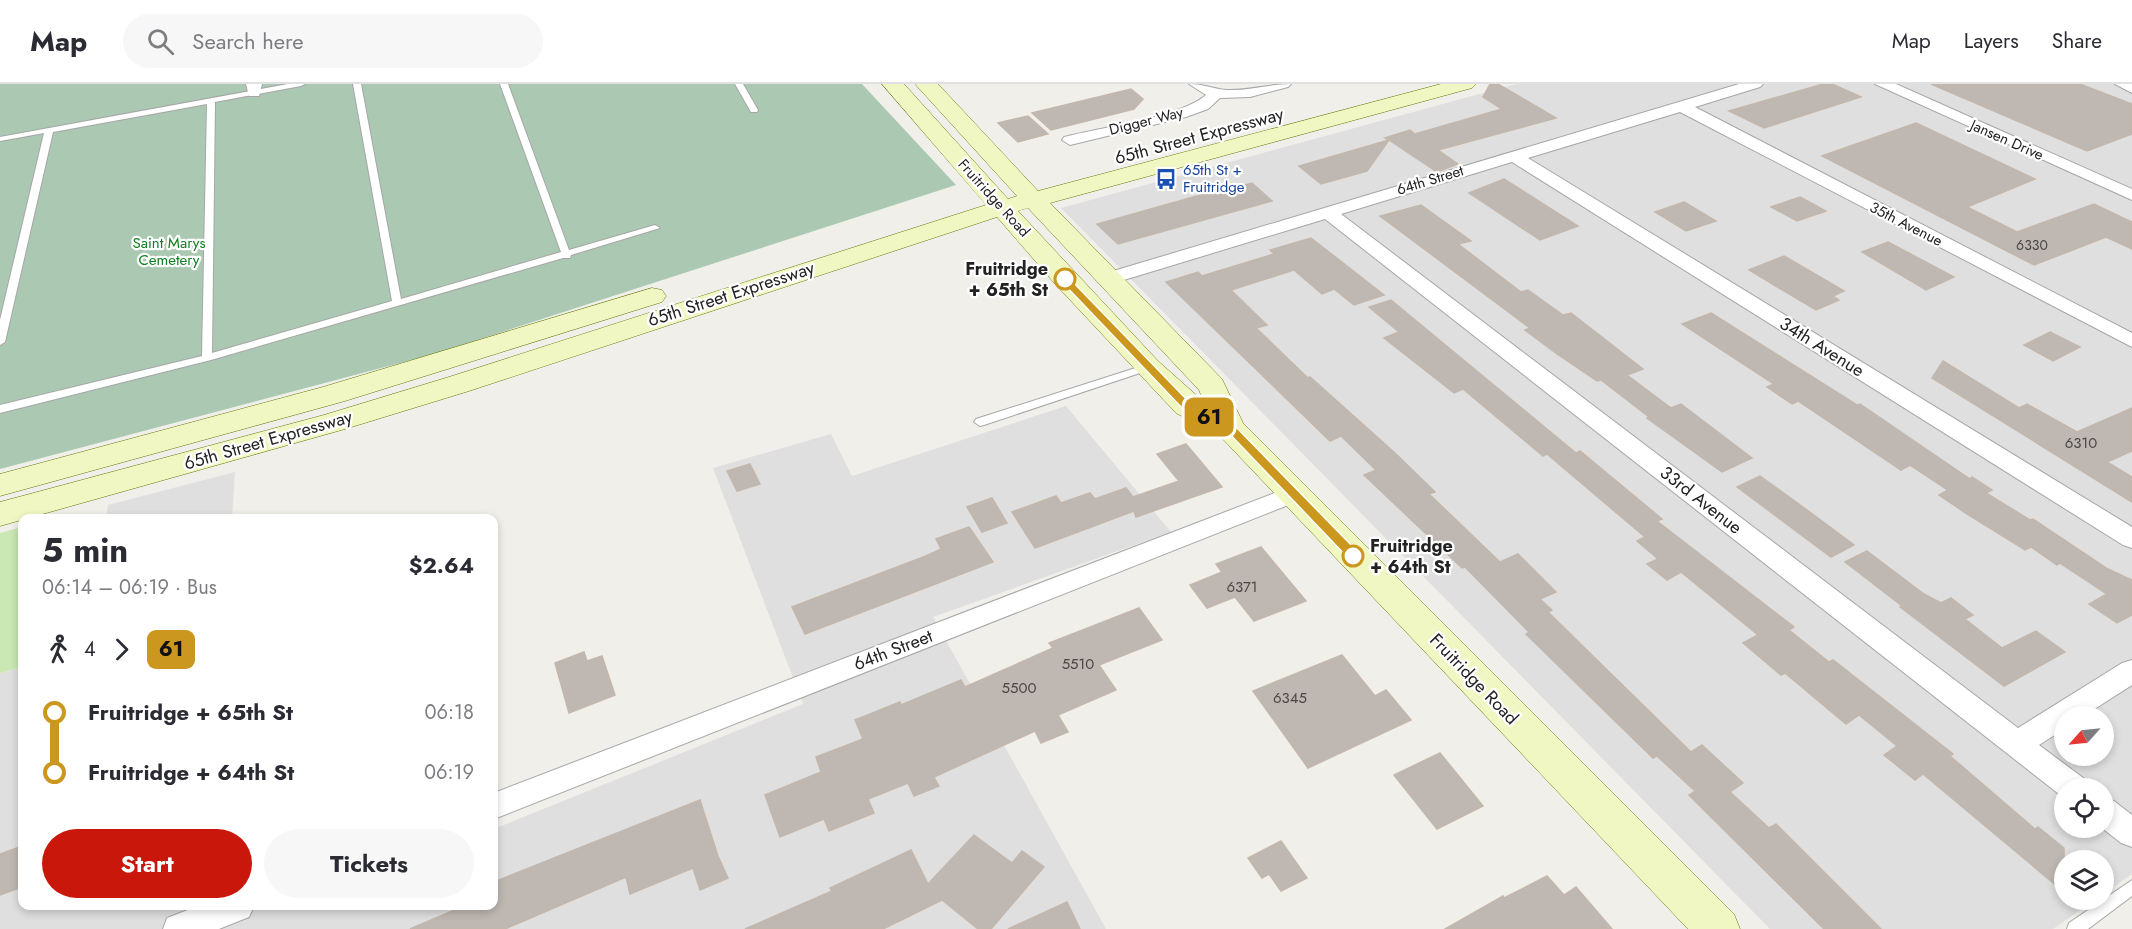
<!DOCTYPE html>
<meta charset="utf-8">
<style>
body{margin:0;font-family:Jost,sans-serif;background:#f7f7f7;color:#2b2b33;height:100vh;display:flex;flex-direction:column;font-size:22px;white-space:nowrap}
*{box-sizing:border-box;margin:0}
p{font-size:20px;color:#7c7c81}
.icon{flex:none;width:33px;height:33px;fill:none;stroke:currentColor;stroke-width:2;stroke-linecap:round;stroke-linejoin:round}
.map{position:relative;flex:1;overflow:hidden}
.panel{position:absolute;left:18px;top:430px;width:480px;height:396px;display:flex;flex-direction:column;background:#fff;border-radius:12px;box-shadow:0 3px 9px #0003}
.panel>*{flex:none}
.badge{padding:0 12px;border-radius:9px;font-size:21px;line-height:39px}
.needle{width:39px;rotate:243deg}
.fabs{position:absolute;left:2054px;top:622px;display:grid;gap:12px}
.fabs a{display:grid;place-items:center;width:60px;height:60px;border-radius:50%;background:#fff;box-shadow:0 3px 9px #0003;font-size:30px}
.map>.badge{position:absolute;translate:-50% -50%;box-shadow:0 0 0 3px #fff}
.legs{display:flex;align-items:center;gap:9px;height:66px;padding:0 24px;font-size:20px}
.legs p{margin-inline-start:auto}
.summary{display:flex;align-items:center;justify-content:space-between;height:102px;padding:0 24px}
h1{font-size:33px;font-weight:700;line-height:45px}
.action{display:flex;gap:12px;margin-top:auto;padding:12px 24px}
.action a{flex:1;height:69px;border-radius:36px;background:#c9170b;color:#fff;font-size:24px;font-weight:700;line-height:69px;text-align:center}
.action a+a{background:#f7f7f7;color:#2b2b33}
ul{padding:0 24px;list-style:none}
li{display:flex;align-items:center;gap:21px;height:60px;font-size:22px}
li i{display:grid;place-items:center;width:9px;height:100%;margin:0 8px;background:currentColor}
li i::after{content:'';width:15px;height:15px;margin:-8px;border:4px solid;border-radius:50%;background:#fff}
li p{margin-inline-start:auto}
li:first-child i{background:linear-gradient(#0000 50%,currentColor 0)}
li:last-child i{background:linear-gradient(currentColor 50%,#0000 0)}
header{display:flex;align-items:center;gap:36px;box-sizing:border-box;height:84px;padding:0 30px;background:#fff;border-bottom:2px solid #e1e1e2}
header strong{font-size:28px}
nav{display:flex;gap:33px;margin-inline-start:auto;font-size:21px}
.search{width:420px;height:54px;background:#f7f7f7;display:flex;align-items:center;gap:15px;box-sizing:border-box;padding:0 21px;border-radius:33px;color:#7c7c81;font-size:22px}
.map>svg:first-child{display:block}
</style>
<header>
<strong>Map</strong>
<div class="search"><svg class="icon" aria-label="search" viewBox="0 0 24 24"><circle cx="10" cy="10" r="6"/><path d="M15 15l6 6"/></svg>Search here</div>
<nav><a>Map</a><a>Layers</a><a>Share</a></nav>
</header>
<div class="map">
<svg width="2132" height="845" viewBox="0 0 2132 845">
<rect width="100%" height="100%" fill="#f1efe9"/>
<!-- residential -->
<g fill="#e0dfdf" fill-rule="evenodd">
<path d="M 1516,0 L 2132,0 L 2132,790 L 2103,810 L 2103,777 L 2064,777 L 2064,816 L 2095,816 L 2053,845 L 1770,845 L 1061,124 ZM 2064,633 L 2103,633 L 2103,672 L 2064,672 ZM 2064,705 L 2103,705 L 2103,744 L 2064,744 Z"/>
<polygon points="1066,322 1171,448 933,533 1106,845 0,845 0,589 22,583 22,822 494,822 494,745 803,620 713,384 831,350 852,392"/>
<polygon points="235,388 232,435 106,435 108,421"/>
</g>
<!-- grass -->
<polygon fill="#c9e8b3" points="22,443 22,583 0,589 0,449"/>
<!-- cemetery -->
<polygon fill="#abc9b2" points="0,0 862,0 956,101 434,270 0,385"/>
<!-- building -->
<g fill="#bfb8b2" stroke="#c3b7ac" stroke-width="1.5">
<polygon points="1490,0 1498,0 1556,34 1438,66 1458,80 1437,88 1389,56 1367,87 1321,100 1299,82 1389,56 1385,54 1410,46 1415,50 1502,25 1483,13"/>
<polygon points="1823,0 1832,0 1861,13 1764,44 1729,27"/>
<polygon points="1931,0 2080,0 2132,20 2132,50 2087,67"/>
<polygon points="1131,5 1143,15 1134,25 1051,46 1032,29"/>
<polygon points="1028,32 1048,50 1018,58 998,39"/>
<polygon points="1916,39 2035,95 1967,123 2017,148 2094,120 2132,138 2132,165 2106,153 2034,181 1822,72"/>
<polygon points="1504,95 1578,142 1540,156 1469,109"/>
<polygon points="1252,99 1272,117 1118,160 1097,140 1232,102 1234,104"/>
<polygon points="1800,113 1826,127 1797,137 1771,123"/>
<polygon points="1684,118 1716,137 1686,147 1655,128"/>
<polygon points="1421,121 1471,157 1458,160 1521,208 1528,206 1563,231 1571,229 1643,285 1627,291 1671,324 1681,320 1752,374 1722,388 1647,334 1649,333 1601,296 1597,297 1557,270 1525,246 1530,244 1380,132"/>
<polygon points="1311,154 1384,211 1354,221 1334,205 1322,210 1294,186 1231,206 1267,241 1256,244 1308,294 1310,293 1395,369 1435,408 1429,410 1500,478 1518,470 1556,508 1540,515 1552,526 1548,528 1691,668 1702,661 1743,699 1730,708 1769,744 1776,740 1881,845 1824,845 1689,711 1695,707 1657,672 1653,674 1526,550 1529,548 1465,483 1462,484 1364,391 1376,386 1341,352 1330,357 1166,198 1198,188 1202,192 1274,170 1270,166"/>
<polygon points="1888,158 1954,193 1926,206 1862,168"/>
<polygon points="1784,172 1844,207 1833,212 1839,216 1816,226 1749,186"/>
<polygon points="1391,216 1576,369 1580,367 1662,435 1657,437 1794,543 1789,546 1829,578 1833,576 1953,670 1950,672 2035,745 2038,743 2064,764 2064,808 1923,690 1915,696 1884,671 1897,662 1859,631 1846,640 1785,589 1781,591 1743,559 1758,551 1681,488 1667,496 1647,480 1658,475 1637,457 1645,453 1547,370 1543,372 1463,305 1454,309 1384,254 1399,248 1369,223"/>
<polygon points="1711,229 1857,321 1860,320 1970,395 1972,393 1992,406 1986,409 2030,436 2033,435 2108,485 2132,496 2132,531 2117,539 2089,520 2107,510 2060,479 2057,481 2031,463 2025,466 1964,428 1939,411 1948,406 1910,381 1901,386 1798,317 1792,320 1767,303 1774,300 1682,240"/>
<polygon points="2050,248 2080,263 2053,277 2024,261"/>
<polygon points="1943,277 2019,324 2027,320 2077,348 2132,324 2132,367 2107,378 2132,393 2132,418 1932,294"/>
<polygon points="1186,360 1222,403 1136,433 1134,427 1035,464 1012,428 1056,412 1061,419 1090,409 1095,415 1126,404 1133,413 1179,397 1157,370"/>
<polygon points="750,380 760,400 737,407 727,387"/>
<polygon points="1760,392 1803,423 1854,461 1831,473 1737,403"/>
<polygon points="992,414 1007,439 982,448 967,423"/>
<polygon points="969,443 993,478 805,550 792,523 926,472 941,465 936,455"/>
<polygon points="1261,463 1306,517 1254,537 1235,513 1207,524 1190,501 1222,488 1216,480"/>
<polygon points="1867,467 1924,510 1941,519 1951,514 1973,531 1965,535 2002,564 2036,547 2065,568 2004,602 1900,523 1902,522 1845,478"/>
<polygon points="1139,524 1162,556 1099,581 1116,606 1058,631 1068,648 1041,659 1035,647 934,693 939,702 914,712 908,699 868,715 874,729 829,747 824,735 780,753 765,711 821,688 816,673 863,655 855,636 900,618 901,621 961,596 965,603 1053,564 1049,559"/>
<polygon points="584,568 587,577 602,572 615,611 569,629 555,579"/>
<polygon points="1342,571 1375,612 1386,606 1411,636 1308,684 1253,607"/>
<polygon points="1440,669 1483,722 1437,745 1394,691"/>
<polygon points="700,716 718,772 728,794 700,806 693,784 630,810 626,793 505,845 410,845 464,822 494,822 494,798"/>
<polygon points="974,751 1012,779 1022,767 1044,783 991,845 978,845 942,816 883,845 745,845 832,807 830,804 911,766 928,800"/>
<polygon points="1281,757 1307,794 1281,807 1269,790 1262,794 1248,774"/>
<polygon points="22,762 22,803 0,811 0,770"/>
<polygon points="1547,792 1564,811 1576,803 1612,845 1445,845 1503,812 1504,814"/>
<polygon points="1067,818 1080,845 1008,845"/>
</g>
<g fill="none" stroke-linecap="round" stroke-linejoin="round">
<defs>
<g id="lane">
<polygon points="288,0 305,0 301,2 215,18 212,269 392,217 353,0 361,0 401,215 561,168 500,0 508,0 569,166 655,141 660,144 571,171 570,174 563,174 211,276 0,329 0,321 202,272 207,20 53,48 5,258 0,261 0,236 44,49 0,57 0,53"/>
<polygon points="735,0 743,0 758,26 757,28 751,28"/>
<polygon points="1148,280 1152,281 1153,283 1152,285 984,341 980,342 974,338 976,335"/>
<polygon points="2132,796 2132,812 2088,845 2067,845 2069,839"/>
</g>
<g id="street">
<polygon points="246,0 262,0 259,12 249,12"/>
<path d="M 1189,0 C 1204,0 1214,5 1227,6 C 1248,7 1269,0 1291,0 L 1288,3 L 1250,13 L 1220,14 L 1208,25 L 1186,33 L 1070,61 L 1062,56 L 1064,53 C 1101,43 1179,34 1206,11 Z"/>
<polygon points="1739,0 1763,0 1760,3 1695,23 2132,249 2132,263 1680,28 1528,74 2132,443 2132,464 2123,461 1512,78 1341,130 2018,644 2122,579 2132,576 2132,601 2082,633 2064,633 2064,645 2039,661 2086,696 2090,705 2064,705 2064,714 1325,135 1114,199 1100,199 1097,195 1100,191"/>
<polygon points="1875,0 1896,0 2132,105 2132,116"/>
<polygon points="2115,0 2132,0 2132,9"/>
<polygon points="1293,402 1301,404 1305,410 1301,416 494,735 494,709"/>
<polygon points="2103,714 2114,717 2132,731 2132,763 2121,759 2102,744"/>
<polygon points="198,822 254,822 249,833 219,845 163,845 167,834"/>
</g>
<g id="secondary">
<path d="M 882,0 L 904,0 L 1008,115 L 1017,112 L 915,0 L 938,0 L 1038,107 L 1441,0 L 1476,0 L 1472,4 L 1050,119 L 1222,295 L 1243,339 L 1734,830 L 1740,845 L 1688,845 L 1219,351 L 1176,329 L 1056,201 L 997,133 L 469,307 L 345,345 L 0,442 L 0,418 L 324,331 L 449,293 L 986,121 ZM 1028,124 L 1199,306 L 1204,318 L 1158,277 L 1018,127 Z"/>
<polygon points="652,204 662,206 666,212 662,218 345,317 0,412 0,390 323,303"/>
</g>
</defs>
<!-- lane casing -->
<use href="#lane" stroke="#a6a6a6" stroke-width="2"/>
<!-- street casing -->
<use href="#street" stroke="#a6a6a6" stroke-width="2"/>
<!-- secondary casing -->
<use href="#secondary" stroke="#64770b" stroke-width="1"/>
<!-- lane -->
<use href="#lane" fill="#fff" fill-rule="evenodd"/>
<!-- street -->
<use href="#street" fill="#fff" fill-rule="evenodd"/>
<!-- secondary -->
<use href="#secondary" fill="#f1f7c2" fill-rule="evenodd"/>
</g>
<!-- line-1 -->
<polygon fill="#cb971e" stroke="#fff" stroke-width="1.5" points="1061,193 1068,193 1191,320 1234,341 1358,468 1358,475 1349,475 1226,346 1183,325 1061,197"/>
<!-- icons -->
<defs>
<symbol id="bus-bare" viewBox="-9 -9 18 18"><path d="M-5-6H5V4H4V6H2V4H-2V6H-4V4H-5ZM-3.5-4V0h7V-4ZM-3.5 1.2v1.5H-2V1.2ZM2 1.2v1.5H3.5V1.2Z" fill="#1a4fb4" stroke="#fff" stroke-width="2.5" paint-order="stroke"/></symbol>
</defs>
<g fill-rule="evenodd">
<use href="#bus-bare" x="1151" y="80" width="30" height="30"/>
</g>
<!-- markers -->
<g fill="#fff" stroke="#cb971e" stroke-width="3">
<circle cx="1065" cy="195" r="10"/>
<circle cx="1353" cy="472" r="10"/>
</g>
<g text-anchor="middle" stroke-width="4.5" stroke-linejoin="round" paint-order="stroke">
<!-- far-number labels -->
<g font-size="14" fill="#494846">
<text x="2032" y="166">6330</text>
</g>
<!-- far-street labels -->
<g font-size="15" fill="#222" stroke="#fff">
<text transform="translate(1146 37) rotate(-14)" y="5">Digger Way</text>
<text transform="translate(2007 56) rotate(24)" y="5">Jansen Drive</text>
<text transform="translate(1430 96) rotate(-17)" y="5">64th Street</text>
<text transform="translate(994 114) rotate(48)" y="5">Fruitridge Road</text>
<text transform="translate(1906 140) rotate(27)" y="5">35th Avenue</text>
</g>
<!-- far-transit labels -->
<g font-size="15" fill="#164399" stroke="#fff" text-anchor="start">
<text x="1183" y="91">65th St +<tspan x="1183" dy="17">Fruitridge</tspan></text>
</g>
<!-- far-park labels -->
<g font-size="15" fill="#127e22" stroke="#fff">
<text x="169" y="164">Saint Marys<tspan x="169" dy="17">Cemetery</tspan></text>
</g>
<!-- number labels -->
<g font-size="15" fill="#494846">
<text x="2081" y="364">6310</text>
<text x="1242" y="508">6371</text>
<text x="1078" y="585">5510</text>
<text x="1019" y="609">5500</text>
<text x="1290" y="619">6345</text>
</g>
<!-- street labels -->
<g font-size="18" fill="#222" stroke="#fff">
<text transform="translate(1199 52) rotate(-15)" y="6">65th Street Expressway</text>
<text transform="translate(731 210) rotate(-18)" y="6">65th Street Expressway</text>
<text transform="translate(1822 263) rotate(32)" y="6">34th Avenue</text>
<text transform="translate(268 356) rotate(-16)" y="6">65th Street Expressway</text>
<text transform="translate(1701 416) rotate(38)" y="6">33rd Avenue</text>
<text transform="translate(893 566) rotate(-21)" y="6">64th Street</text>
<text transform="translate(1474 595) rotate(46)" y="6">Fruitridge Road</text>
</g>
<!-- stop labels -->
<g font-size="18" font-weight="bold" fill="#222" stroke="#fff" text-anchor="end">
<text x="1048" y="191">Fruitridge<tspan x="1048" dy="21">+ 65th St</tspan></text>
<text x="1370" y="468" text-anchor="start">Fruitridge<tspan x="1370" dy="21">+ 64th St</tspan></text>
</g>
</g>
</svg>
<div class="fabs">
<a><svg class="needle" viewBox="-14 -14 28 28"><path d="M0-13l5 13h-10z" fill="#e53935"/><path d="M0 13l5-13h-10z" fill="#7c7c81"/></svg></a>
<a><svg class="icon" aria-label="locate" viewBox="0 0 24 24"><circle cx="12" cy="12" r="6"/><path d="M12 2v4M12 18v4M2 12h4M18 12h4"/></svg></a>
<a><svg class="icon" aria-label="layers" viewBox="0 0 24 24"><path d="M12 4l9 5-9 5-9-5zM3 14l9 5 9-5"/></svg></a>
</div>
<b class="badge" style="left:1209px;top:333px;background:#cb971e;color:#111">61</b>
<section class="panel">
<div class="summary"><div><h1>5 min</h1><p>06:14 – 06:19 · Bus</p></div><b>$2.64</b></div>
<div class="legs"><svg class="icon" aria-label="walk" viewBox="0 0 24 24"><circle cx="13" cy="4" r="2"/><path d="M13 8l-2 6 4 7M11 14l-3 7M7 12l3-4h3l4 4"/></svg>4<svg class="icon" aria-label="forward" viewBox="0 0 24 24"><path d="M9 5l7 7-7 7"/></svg><b class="badge" style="background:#cb971e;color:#111">61</b></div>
<ul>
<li><i style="color:#cb971e"></i><b>Fruitridge + 65th St</b><p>06:18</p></li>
<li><i style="color:#cb971e"></i><b>Fruitridge + 64th St</b><p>06:19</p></li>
</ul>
<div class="action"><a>Start</a><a>Tickets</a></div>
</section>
</div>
